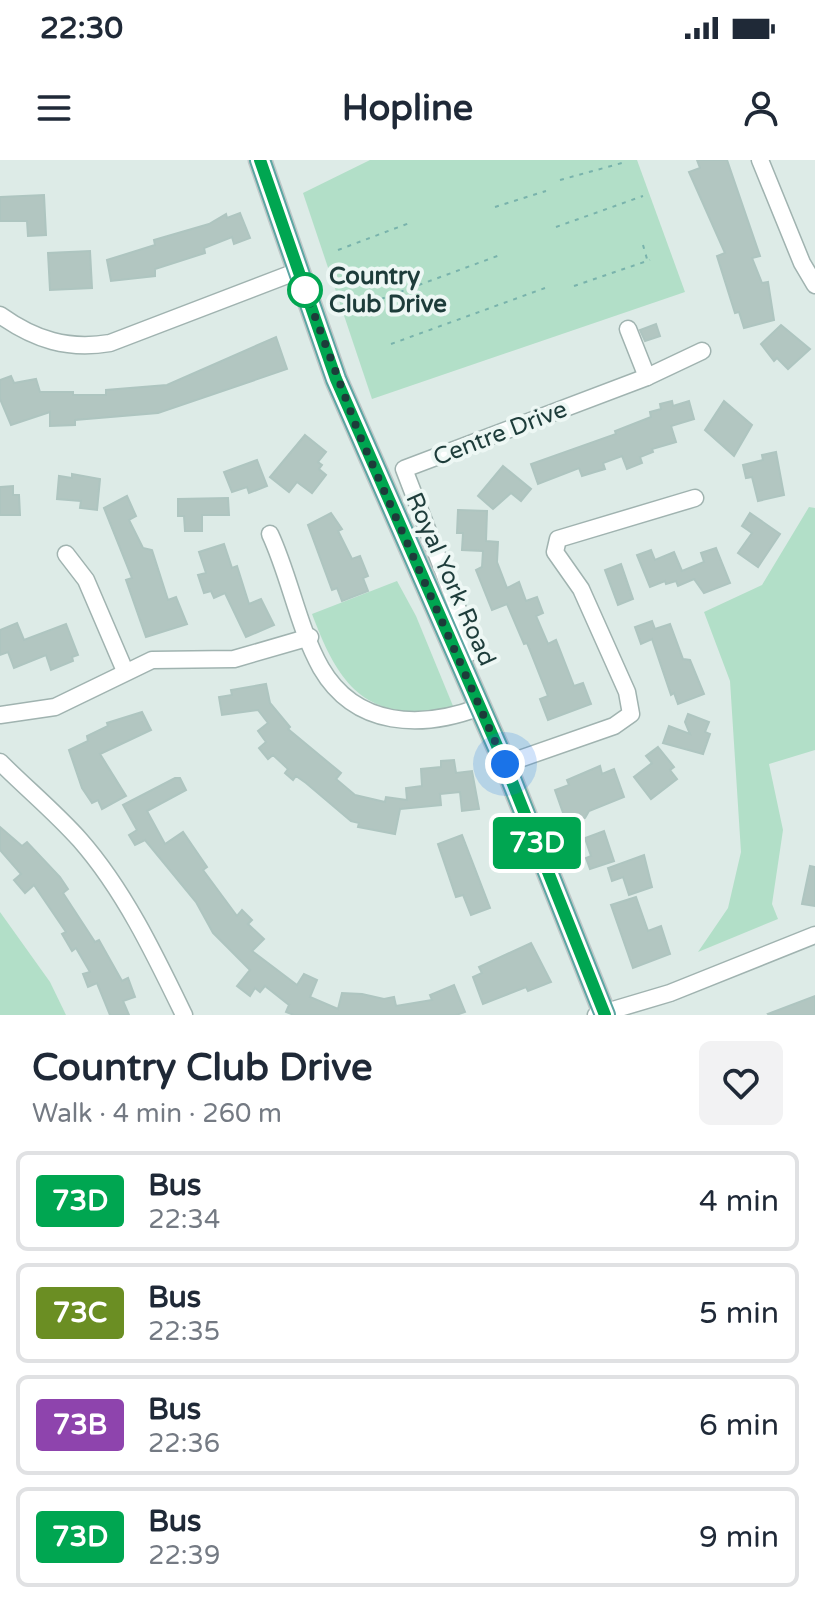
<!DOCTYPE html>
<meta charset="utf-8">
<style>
body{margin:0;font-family:"Varela Round",sans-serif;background:#f2f2f3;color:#1f2937;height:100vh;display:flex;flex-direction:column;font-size:30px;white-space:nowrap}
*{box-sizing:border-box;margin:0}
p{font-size:26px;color:#747a83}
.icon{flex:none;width:44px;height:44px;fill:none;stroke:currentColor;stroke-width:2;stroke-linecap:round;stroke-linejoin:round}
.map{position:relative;height:855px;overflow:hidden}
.side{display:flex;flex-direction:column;background:#fff;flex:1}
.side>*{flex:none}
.badge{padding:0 16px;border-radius:6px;font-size:28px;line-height:52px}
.you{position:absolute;width:40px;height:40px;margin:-20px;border:6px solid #fff;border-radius:50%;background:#1a73e8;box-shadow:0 0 0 12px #1a73e833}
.map>.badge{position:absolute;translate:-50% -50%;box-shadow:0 0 0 4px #fff}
.round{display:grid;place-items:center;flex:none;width:84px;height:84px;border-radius:12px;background:#f2f2f3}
.head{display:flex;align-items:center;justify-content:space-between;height:136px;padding:0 32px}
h1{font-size:38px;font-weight:700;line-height:60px}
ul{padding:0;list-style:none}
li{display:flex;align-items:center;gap:24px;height:100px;margin:0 16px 12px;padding:0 16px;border:4px solid #e0e1e3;border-radius:12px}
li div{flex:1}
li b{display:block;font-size:30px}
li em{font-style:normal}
li .badge{min-width:88px;font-weight:700;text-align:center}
.status{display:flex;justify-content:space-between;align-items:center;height:56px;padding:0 40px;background:#fff;direction:ltr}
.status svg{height:22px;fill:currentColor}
header{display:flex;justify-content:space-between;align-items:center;height:104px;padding:0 32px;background:#fff;font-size:36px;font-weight:700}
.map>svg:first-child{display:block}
</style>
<div class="status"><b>22:30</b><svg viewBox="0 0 49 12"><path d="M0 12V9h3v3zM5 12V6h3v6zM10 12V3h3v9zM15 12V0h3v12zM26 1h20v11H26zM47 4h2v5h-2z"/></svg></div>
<header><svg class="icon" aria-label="menu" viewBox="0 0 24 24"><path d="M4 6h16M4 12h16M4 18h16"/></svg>Hopline<svg class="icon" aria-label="person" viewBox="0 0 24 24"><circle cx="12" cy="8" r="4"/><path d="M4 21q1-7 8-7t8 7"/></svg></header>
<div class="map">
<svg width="815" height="855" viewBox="0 0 815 855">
<rect width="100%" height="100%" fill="#ddebe7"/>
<!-- green -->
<g fill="#b2dfc8">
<polygon points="370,0 637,0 685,132 372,239 303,33"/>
<polygon points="809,347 815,348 815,590 769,604 783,670 772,744 778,759 698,792 728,748 741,692 730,521 704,452 762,425"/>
<path d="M 397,421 L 416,456 L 453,546 L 449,549 C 365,562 339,526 312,454 Z"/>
<polygon points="0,752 50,822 66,855 0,855"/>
</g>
<!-- building -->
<g fill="#b2c6c1" stroke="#aec5c0" stroke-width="2">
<polygon points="697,0 727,0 760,96 752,98 762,123 768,122 774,160 744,168 739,152 735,153 717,96 725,93 689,12 700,8"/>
<polygon points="44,35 46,75 28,76 27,61 0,61 0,37"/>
<polygon points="240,53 250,78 234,84 232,77 204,88 205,93 155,109 155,116 111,121 107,100 155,85 154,80 209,64 226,54 227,58"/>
<polygon points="90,91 92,128 50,130 48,93"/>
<polygon points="656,164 660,176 645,181 640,170"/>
<polygon points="781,165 810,189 788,209 777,198 774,201 761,184"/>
<polygon points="276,177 287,209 158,253 75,260 75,265 50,266 50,252 11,265 0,239 0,220 11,216 14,223 36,219 40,232 73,232 73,235 106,235 106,230 167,225"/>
<polygon points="672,241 673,246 689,241 694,259 671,266 676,282 652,289 653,292 640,297 642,303 627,309 622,296 603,303 605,309 595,312 582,316 579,308 538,324 531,304 616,274 615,271 651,257 650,252 661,249 660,244"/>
<polygon points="724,241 752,265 734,296 705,270"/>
<polygon points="305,275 326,292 318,302 322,305 319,309 326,315 312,333 297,322 289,332 270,317"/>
<polygon points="776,292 784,335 758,341 752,317 746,318 743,305 763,300 762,295"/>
<polygon points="257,300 267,326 249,333 247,327 232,332 224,312"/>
<polygon points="503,306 531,329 521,341 511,333 493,349 478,336"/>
<polygon points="72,314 100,319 97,350 80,348 81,341 57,339 59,316 72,318"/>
<polygon points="13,326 13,335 19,335 20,355 0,355 0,327"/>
<polygon points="127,336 136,356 129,360 143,388 152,390 168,440 176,437 187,464 146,477 126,420 132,418 104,348"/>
<polygon points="228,338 229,355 202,355 202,371 185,371 184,356 178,356 178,339"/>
<polygon points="458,350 487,351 486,381 498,382 497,402 507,428 519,422 526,441 537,437 543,453 536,456 548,484 556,480 574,526 583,523 591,544 548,560 540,539 548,536 527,483 524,484 507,444 492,450 476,410 482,407 483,391 462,390 463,373 457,373"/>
<polygon points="331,353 342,369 338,371 352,399 360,396 368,416 363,418 368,431 342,441 337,428 332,430 308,365"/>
<polygon points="750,353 780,374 758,407 738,393 752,373 742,366"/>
<polygon points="224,384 232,408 237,406 249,444 261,439 274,465 246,477 225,433 214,438 211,431 204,433 198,415 206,413 199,392"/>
<polygon points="716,388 730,423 704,433 694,419 678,426 676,421 666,424 665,421 650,427 637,395 651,390 655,400 674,392 682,411 704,402 701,393"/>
<polygon points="621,404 633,439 618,445 605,410"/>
<polygon points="652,461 655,469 670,464 683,499 690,500 704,534 678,544 674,533 671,535 652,479 641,484 635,467"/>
<polygon points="17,463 24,480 66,464 78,495 72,497 73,501 51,510 46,495 14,508 8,492 0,495 0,470"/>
<polygon points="266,524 270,543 290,567 288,569 341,613 336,619 355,635 385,642 386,637 407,640 406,628 422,626 421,609 441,607 441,601 454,600 456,613 472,611 479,649 462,651 460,632 440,634 441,645 400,649 395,674 358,667 359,663 351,661 306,623 296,616 293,620 285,613 288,609 273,595 268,599 259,588 266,582 258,571 268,563 258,550 222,555 219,537 232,535 231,530"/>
<polygon points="142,552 151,570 100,594 126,636 102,649 98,640 92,643 82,628 69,590 88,581 87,576 108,566 107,563"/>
<polygon points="688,554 709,562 705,572 710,574 703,594 663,583 669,566 690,574 685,562"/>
<polygon points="658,587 674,607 670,610 677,619 651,639 634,617 652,603 646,596"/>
<polygon points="600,606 602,614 614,609 624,637 589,651 585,658 567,664 555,630 569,625 567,620"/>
<polygon points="175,618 180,618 186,630 147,651 165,684 183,672 207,707 203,710 237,756 242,750 252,760 248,764 264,779 252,791 297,825 304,814 317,820 310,837 338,849 342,833 362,834 384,839 394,837 396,846 432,840 430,835 454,825 465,852 456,855 294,855 286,852 289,845 265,826 260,832 255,828 250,836 237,826 250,810 213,773 196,742 145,680 135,685 129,675 137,670 123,645"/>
<polygon points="0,667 22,686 27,682 60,717 68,729 63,733 95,782 99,780 122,821 128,818 135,837 123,841 129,855 110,855 97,823 88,827 83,814 90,812 76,788 72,791 62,774 66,772 34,725 25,733 14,720 21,714 0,690"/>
<polygon points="604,671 614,701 590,709 586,698 591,696 585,678"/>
<polygon points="462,675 490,748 471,755 463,735 456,737 438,684"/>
<polygon points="644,695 652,727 629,735 623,717 612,721 608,708"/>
<polygon points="810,706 815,707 815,746 802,744"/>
<polygon points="636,737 648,771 661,766 670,794 633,808 611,745"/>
<polygon points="531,783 551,822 528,831 526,827 483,844 473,817 482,813 479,807"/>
<polygon points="815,836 815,855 769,855 768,854"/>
</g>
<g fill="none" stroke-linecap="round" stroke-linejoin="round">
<defs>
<g id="minor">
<polyline points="760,0 802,103 815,125"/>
<path d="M 0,155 C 35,180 68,190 110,183 L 298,111"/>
<polyline points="628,169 647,217"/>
<path d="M 270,374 C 290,417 298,467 321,508 C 356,568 422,569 480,547"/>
<polyline points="66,394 86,420 125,511"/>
<polyline points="458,498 474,491 404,309 647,217 702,191"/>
<polyline points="0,555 55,547 152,500 234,499 310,477"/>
<path d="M 0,602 C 26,628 55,652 80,680 C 124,730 155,795 184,855"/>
<polyline points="505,604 614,566 631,554 627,532 581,429 555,392 558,379 695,338"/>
<polyline points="596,855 670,833 815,775"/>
</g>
<polyline id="major" points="260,0 336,219 505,604 605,855"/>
</defs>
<!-- minor casing -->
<use href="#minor" stroke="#a0b3b0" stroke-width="19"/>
<!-- major casing -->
<use href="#major" stroke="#c0c8c8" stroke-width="25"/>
<!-- path -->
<g stroke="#79b3ac" stroke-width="2" stroke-dasharray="4 6" stroke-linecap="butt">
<polyline points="560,20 622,3"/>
<polyline points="495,47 546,31"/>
<polyline points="556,67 643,36"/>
<polyline points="643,85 647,99"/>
<polyline points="338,90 412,62"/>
<polyline points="574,126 650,100"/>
<polyline points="381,139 500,95"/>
<polyline points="391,184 545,128"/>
</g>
<!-- minor -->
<use href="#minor" stroke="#fff" stroke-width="16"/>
<!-- major -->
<use href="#major" stroke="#5ba6a2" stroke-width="22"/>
</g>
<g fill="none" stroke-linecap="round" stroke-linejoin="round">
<defs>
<polyline id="line" points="260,0 336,219 505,604 605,855"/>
</defs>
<!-- line casing -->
<use href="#line" stroke="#fff" stroke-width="18"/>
<!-- line -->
<use href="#line" stroke="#00a651" stroke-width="12"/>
<!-- walk -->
<polyline stroke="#1d3c3a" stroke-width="8" stroke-dasharray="0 14.4" points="305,130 359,274 505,604"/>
</g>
<!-- markers -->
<circle fill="#fff" stroke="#00a651" stroke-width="4" cx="305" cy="130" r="16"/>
<g text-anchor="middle" stroke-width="8" stroke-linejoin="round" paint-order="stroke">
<!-- stop labels -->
<g font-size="24" font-weight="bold" fill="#1d3c3a" stroke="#edf7f4" text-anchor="start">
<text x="329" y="124">Country<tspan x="329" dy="28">Club Drive</tspan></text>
</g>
<!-- street labels -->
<g font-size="24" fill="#1d3c3a" stroke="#edf7f4">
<text transform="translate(500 273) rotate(-21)" y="8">Centre Drive</text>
<text transform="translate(451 419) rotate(66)" y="8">Royal York Road</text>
</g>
</g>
</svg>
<div class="you" style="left:505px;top:604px"></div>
<b class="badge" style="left:537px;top:683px;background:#00a651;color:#fff">73D</b>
</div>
<section class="side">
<div class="head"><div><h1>Country Club Drive</h1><p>Walk · 4 min · 260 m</p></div><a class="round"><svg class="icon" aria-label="heart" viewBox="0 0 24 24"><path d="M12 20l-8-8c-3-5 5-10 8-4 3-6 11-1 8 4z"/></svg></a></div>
<ul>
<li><span class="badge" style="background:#00a651;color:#fff">73D</span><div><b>Bus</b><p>22:34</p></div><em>4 min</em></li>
<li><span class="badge" style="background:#6b8e23;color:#fff">73C</span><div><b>Bus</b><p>22:35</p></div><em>5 min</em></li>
<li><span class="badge" style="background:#8e44ad;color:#fff">73B</span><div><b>Bus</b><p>22:36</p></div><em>6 min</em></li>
<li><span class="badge" style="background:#00a651;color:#fff">73D</span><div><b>Bus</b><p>22:39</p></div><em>9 min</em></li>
</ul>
</section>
